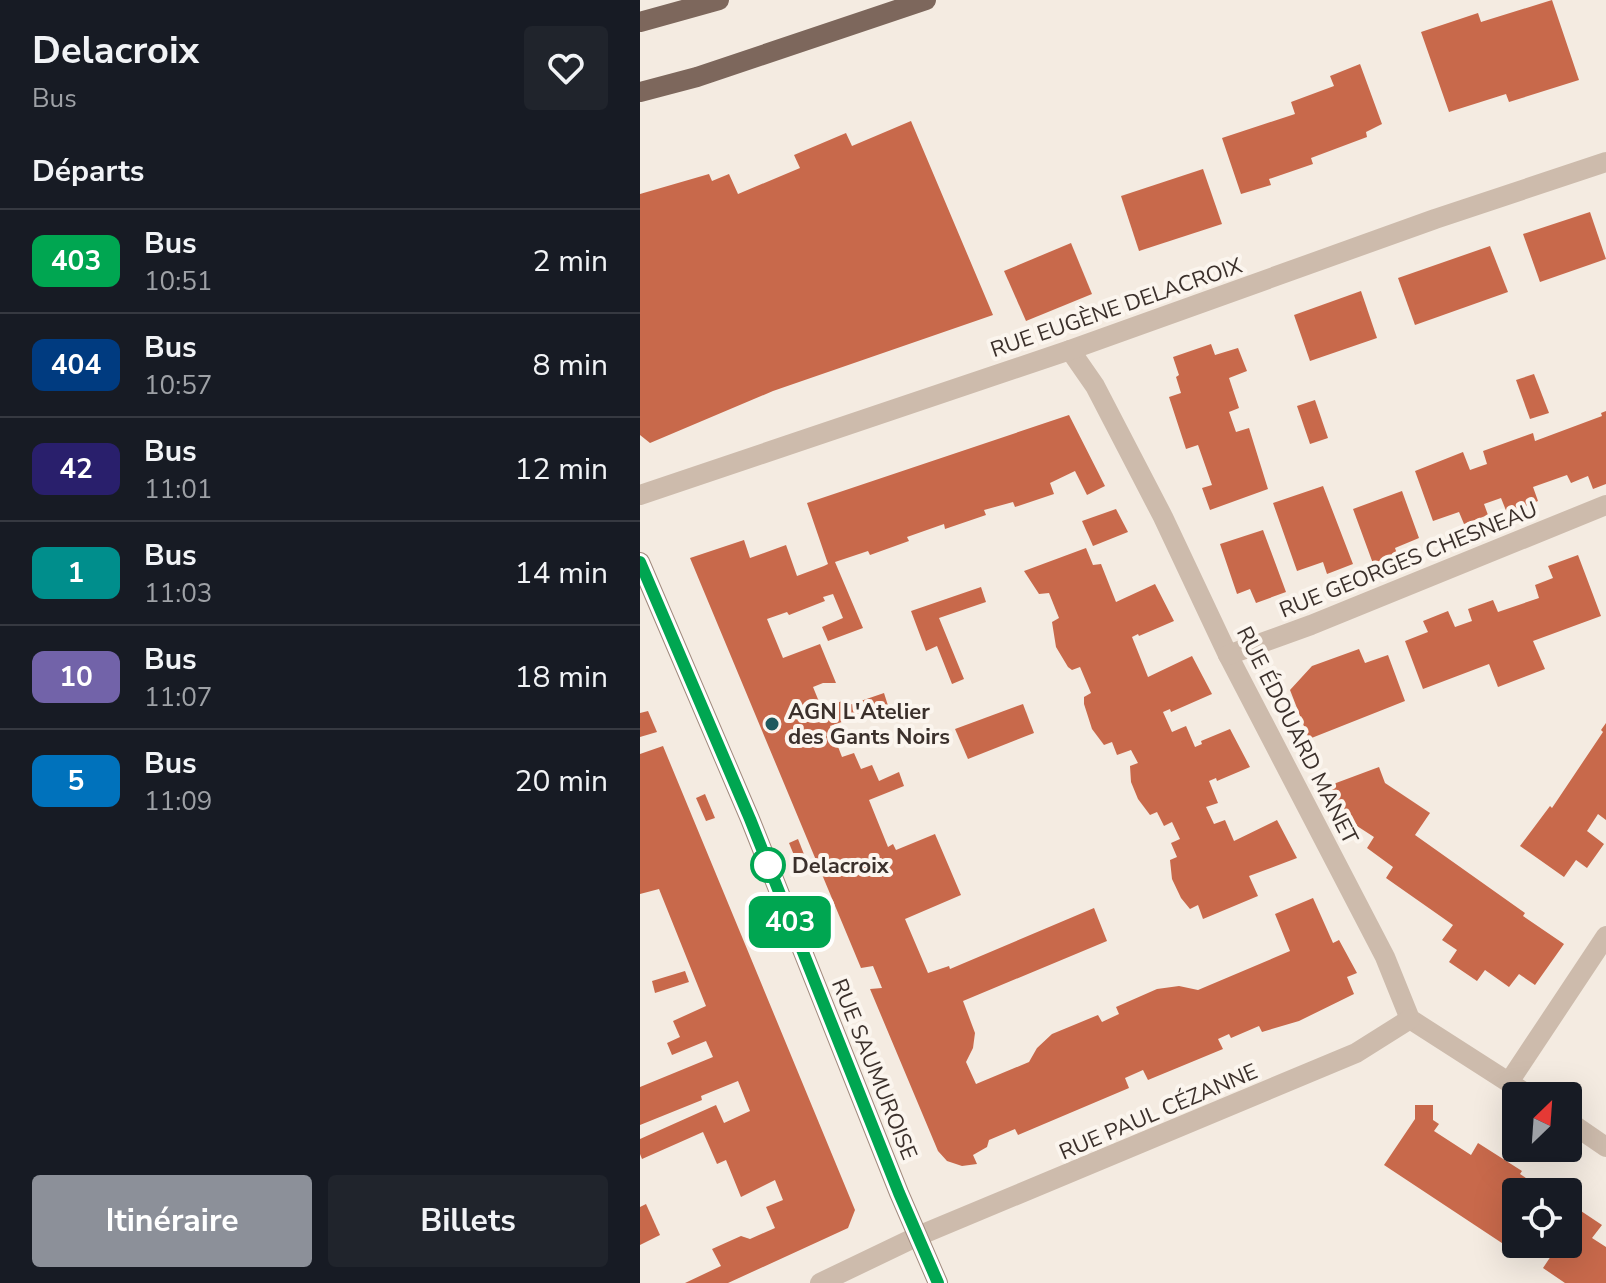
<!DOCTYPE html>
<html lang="fr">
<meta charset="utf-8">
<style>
body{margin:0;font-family:"Nunito Sans",sans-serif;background:#20242c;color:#f1f3f6;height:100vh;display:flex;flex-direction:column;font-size:30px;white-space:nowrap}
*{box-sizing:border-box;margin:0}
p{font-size:26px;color:#9ea1a6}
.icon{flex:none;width:44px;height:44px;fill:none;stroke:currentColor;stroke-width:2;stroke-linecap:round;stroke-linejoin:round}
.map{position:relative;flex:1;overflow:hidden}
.panel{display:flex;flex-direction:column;background:#171b24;width:640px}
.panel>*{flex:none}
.badge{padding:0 16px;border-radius:12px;font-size:28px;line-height:52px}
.needle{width:52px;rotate:25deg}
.buttons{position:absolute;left:862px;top:1082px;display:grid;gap:16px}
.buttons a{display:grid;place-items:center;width:80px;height:80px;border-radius:8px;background:#171b24;box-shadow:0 8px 32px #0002;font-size:40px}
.map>.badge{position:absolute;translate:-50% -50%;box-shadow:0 0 0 4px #fff}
h2{padding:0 32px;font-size:30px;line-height:72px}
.round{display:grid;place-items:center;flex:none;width:84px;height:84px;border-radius:8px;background:#20242c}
.summary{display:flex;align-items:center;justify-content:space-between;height:136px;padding:0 32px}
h1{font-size:38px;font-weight:700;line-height:60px}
.primary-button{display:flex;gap:16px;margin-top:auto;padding:16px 32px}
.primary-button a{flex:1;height:92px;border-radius:8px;background:#8c9099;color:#fff;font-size:32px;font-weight:700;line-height:92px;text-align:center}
.primary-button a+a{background:#20242c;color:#f1f3f6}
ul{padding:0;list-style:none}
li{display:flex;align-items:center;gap:24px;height:104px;padding:0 32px;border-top:2px solid #363941}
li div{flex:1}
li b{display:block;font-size:30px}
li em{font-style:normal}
li .badge{min-width:88px;font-weight:700;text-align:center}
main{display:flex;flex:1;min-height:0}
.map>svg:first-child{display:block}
</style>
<main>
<section class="panel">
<div class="summary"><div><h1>Delacroix</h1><p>Bus</p></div><a class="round"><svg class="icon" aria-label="heart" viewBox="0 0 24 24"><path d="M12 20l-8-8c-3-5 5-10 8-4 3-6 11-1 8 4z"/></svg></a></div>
<h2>Départs</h2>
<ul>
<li><span class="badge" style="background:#00a651;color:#fff">403</span><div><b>Bus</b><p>10:51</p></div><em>2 min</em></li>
<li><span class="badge" style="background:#003b80;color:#fff">404</span><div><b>Bus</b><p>10:57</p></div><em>8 min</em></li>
<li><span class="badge" style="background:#291f6c;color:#fff">42</span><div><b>Bus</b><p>11:01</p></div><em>12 min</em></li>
<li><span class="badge" style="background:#008e8c;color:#fff">1</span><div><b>Bus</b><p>11:03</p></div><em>14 min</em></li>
<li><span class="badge" style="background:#7263a9;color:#fff">10</span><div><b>Bus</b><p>11:07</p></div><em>18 min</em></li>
<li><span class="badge" style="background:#0072bc;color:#fff">5</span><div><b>Bus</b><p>11:09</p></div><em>20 min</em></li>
</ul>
<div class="primary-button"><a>Itinéraire</a><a>Billets</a></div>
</section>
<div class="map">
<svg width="966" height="1283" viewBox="0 0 966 1283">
<rect width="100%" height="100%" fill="#f4ebe1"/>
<!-- building -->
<g fill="#c8694b">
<polygon points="912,0 939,80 869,102 866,94 809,112 781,32 838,13 841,22"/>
<polygon points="720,64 742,124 726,132 727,137 671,158 673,164 629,179 631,185 601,194 582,138 655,114 651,102 694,86 690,76"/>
<polygon points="271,121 353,315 133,391 10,443 0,435 0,194 69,174 72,181 89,174 98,194 160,168 154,155 206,133 212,146"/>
<polygon points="563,169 582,224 499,251 481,196"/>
<polygon points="950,212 966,259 900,282 883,234"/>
<polygon points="431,243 452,294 386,321 364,271"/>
<polygon points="850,246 868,292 775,325 758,278"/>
<polygon points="721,291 737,338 670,361 654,315"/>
<polygon points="571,344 575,355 598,348 607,371 589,378 599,408 589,412 596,432 609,428 628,489 570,510 562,488 572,485 558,445 546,449 529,397 541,393 536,377 539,375 533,357"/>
<polygon points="894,374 909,413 890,419 876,380"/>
<polygon points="675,400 688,438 670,444 657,406"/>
<polygon points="966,411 966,484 953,489 948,476 931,483 927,475 893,487 898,501 867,513 861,498 844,504 848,515 824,524 819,512 793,521 775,471 823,452 830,470 847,464 843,451 893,433 895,441 962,416 961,413"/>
<polygon points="429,415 465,486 447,495 435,471 410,483 414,494 375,507 373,502 344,510 346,515 305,529 304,524 267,537 269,541 230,555 228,551 195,562 223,628 188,641 182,627 203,618 193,594 183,597 185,601 149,615 147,612 127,619 143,658 180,644 196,683 183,683 173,687 182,709 207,699 209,705 244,693 251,715 238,721 234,711 190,726 202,757 214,753 221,769 232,765 239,781 259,772 264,786 229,800 248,847 253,844 256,850 295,834 321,895 265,919 288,973 309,966 310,969 454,908 467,941 323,1001 335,1033 333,1048 326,1062 336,1084 389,1062 397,1048 412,1034 458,1015 462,1022 479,1014 476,1007 517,989 539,986 558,990 650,951 635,914 673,898 693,943 699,940 717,973 707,977 714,994 659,1021 622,1032 619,1026 591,1038 589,1034 578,1039 583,1049 508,1080 503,1070 485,1078 489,1088 378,1135 375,1129 349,1140 347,1147 333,1155 337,1164 322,1166 307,1161 298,1151 230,989 242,988 233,966 221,968 50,558 104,540 110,558 146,545 157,576 184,566 188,564 167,503"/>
<polygon points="683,486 713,564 687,574 683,562 657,571 633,503"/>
<polygon points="762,491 779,538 755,548 759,560 735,569 713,509"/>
<polygon points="476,509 488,532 453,546 442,521"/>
<polygon points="623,530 646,592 616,603 610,589 597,594 580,544"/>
<polygon points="446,548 453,565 461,564 476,602 515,584 534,621 499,636 498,634 492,637 508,677 552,656 572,694 531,712 530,709 523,712 532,732 546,726 555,747 562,744 561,741 590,729 610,767 577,781 576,778 569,781 578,803 566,807 574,824 585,820 594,841 637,820 657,858 609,876 618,896 563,919 558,905 550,909 541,898 532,879 530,860 537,857 531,843 540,839 532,822 524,826 517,812 510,815 498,799 491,782 490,766 498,763 491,750 477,755 472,742 464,745 452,729 444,704 444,697 451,693 440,667 432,670 428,667 416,647 412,622 419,618 409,593 399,594 384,571"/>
<polygon points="938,555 961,616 893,641 905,669 858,687 849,664 783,689 765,641 788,632 783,621 808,611 815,627 832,621 828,609 853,600 858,612 899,598 895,585 913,578 908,566"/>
<polygon points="341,587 346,602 299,618 324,679 312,684 297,646 286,651 271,611"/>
<polygon points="719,649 725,663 748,655 765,701 669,739 650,690 672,666"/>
<polygon points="383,704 394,733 328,759 315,729"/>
<polygon points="8,711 17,732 0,737 0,713"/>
<polygon points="966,723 966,820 958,814 947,831 964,844 947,868 936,860 924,877 880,846 910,806 912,808 963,732 961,730"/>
<polygon points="23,746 215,1210 208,1228 88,1283 45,1283 81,1266 72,1249 101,1236 110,1239 135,1228 126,1207 143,1200 135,1180 101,1197 86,1160 77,1164 63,1132 2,1159 0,1154 0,1139 76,1105 84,1123 110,1111 98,1081 61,1096 62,1100 0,1125 0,1087 73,1057 66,1041 32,1055 27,1043 40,1037 33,1021 66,1006 19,889 0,894 0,754"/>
<polygon points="739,767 745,783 790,813 775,835 885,913 883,916 924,944 895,985 879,974 869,987 845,970 837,981 809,962 817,950 802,940 813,925 746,878 753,867 727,848 734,837 717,826 710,830 688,786"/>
<polygon points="65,794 75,818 66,821 56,798"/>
<polygon points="158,839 167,862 158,865 149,843"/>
<polygon points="45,971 49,982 15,993 12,981"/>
<polygon points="775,1105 793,1105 793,1120 799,1124 794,1131 831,1155 838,1143 882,1171 880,1174 898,1186 894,1192 876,1192 876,1244 887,1244 880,1255 744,1165 775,1119"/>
<polygon points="6,1204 20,1235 0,1245 0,1207"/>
<polygon points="928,1206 939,1213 941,1211 962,1225 952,1238 966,1247 966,1283 925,1283 903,1268 919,1244 928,1244"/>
</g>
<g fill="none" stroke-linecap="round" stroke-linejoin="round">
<!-- minor -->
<g stroke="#cdbbac" stroke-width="20">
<polyline points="430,350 455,386 523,517 588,655 745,957 770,1019 890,1096"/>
<polyline points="0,495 430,350 795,219 966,162"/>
<polyline points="588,655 671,625 966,505"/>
<polyline points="869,1082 966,936"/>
<polyline points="928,1121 966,1147"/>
<polyline points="180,1283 278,1236 716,1053 770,1019"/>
</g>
<!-- secondary -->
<polyline stroke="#a18a7d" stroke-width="20" points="0,562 110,819 259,1193 298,1283"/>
<!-- primary -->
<g stroke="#7d675c" stroke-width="20">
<polyline points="0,22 79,0"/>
<polyline points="0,92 57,77 286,0"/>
</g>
</g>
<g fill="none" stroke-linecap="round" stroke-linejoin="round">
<defs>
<polyline id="line" points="0,562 110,819 259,1193 298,1283"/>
</defs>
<!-- line casing -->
<use href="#line" stroke="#fff" stroke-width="18"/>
<!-- line -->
<use href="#line" stroke="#00a651" stroke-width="12"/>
</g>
<!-- markers -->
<circle fill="#1f5a5e" stroke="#fbf5ee" stroke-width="3" cx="132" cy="724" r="8"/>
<circle fill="#fff" stroke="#00a651" stroke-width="4" cx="128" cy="865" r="16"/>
<g text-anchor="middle" stroke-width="8" stroke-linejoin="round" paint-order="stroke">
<!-- street labels -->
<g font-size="22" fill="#3b302b" stroke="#fbf5ee">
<text transform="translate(476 307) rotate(-19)" y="8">RUE EUGÈNE DELACROIX</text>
<text transform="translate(768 559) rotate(-22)" y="8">RUE GEORGES CHESNEAU</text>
<text transform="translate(658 735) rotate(63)" y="8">RUE ÉDOUARD MANET</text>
<text transform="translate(235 1069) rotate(68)" y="8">RUE SAUMUROISE</text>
<text transform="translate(518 1111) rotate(-23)" y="8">RUE PAUL CÉZANNE</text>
</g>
<!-- poi labels -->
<g font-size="22" font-weight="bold" fill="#3b302b" stroke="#fbf5ee" text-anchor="start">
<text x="148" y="719">AGN L'Atelier<tspan x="148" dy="25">des Gants Noirs</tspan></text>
</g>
<!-- stop labels -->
<g font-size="22" font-weight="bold" fill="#3b302b" stroke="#fbf5ee" text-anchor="start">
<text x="152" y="873">Delacroix</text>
</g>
</g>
</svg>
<div class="buttons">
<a><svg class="needle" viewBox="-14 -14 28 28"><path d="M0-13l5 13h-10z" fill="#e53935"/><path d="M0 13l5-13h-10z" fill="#9ea1a6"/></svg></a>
<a><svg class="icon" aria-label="locate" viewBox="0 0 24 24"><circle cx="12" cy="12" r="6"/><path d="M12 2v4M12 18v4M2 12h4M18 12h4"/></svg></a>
</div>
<b class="badge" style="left:150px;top:922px;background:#00a651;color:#fff">403</b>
</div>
</main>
